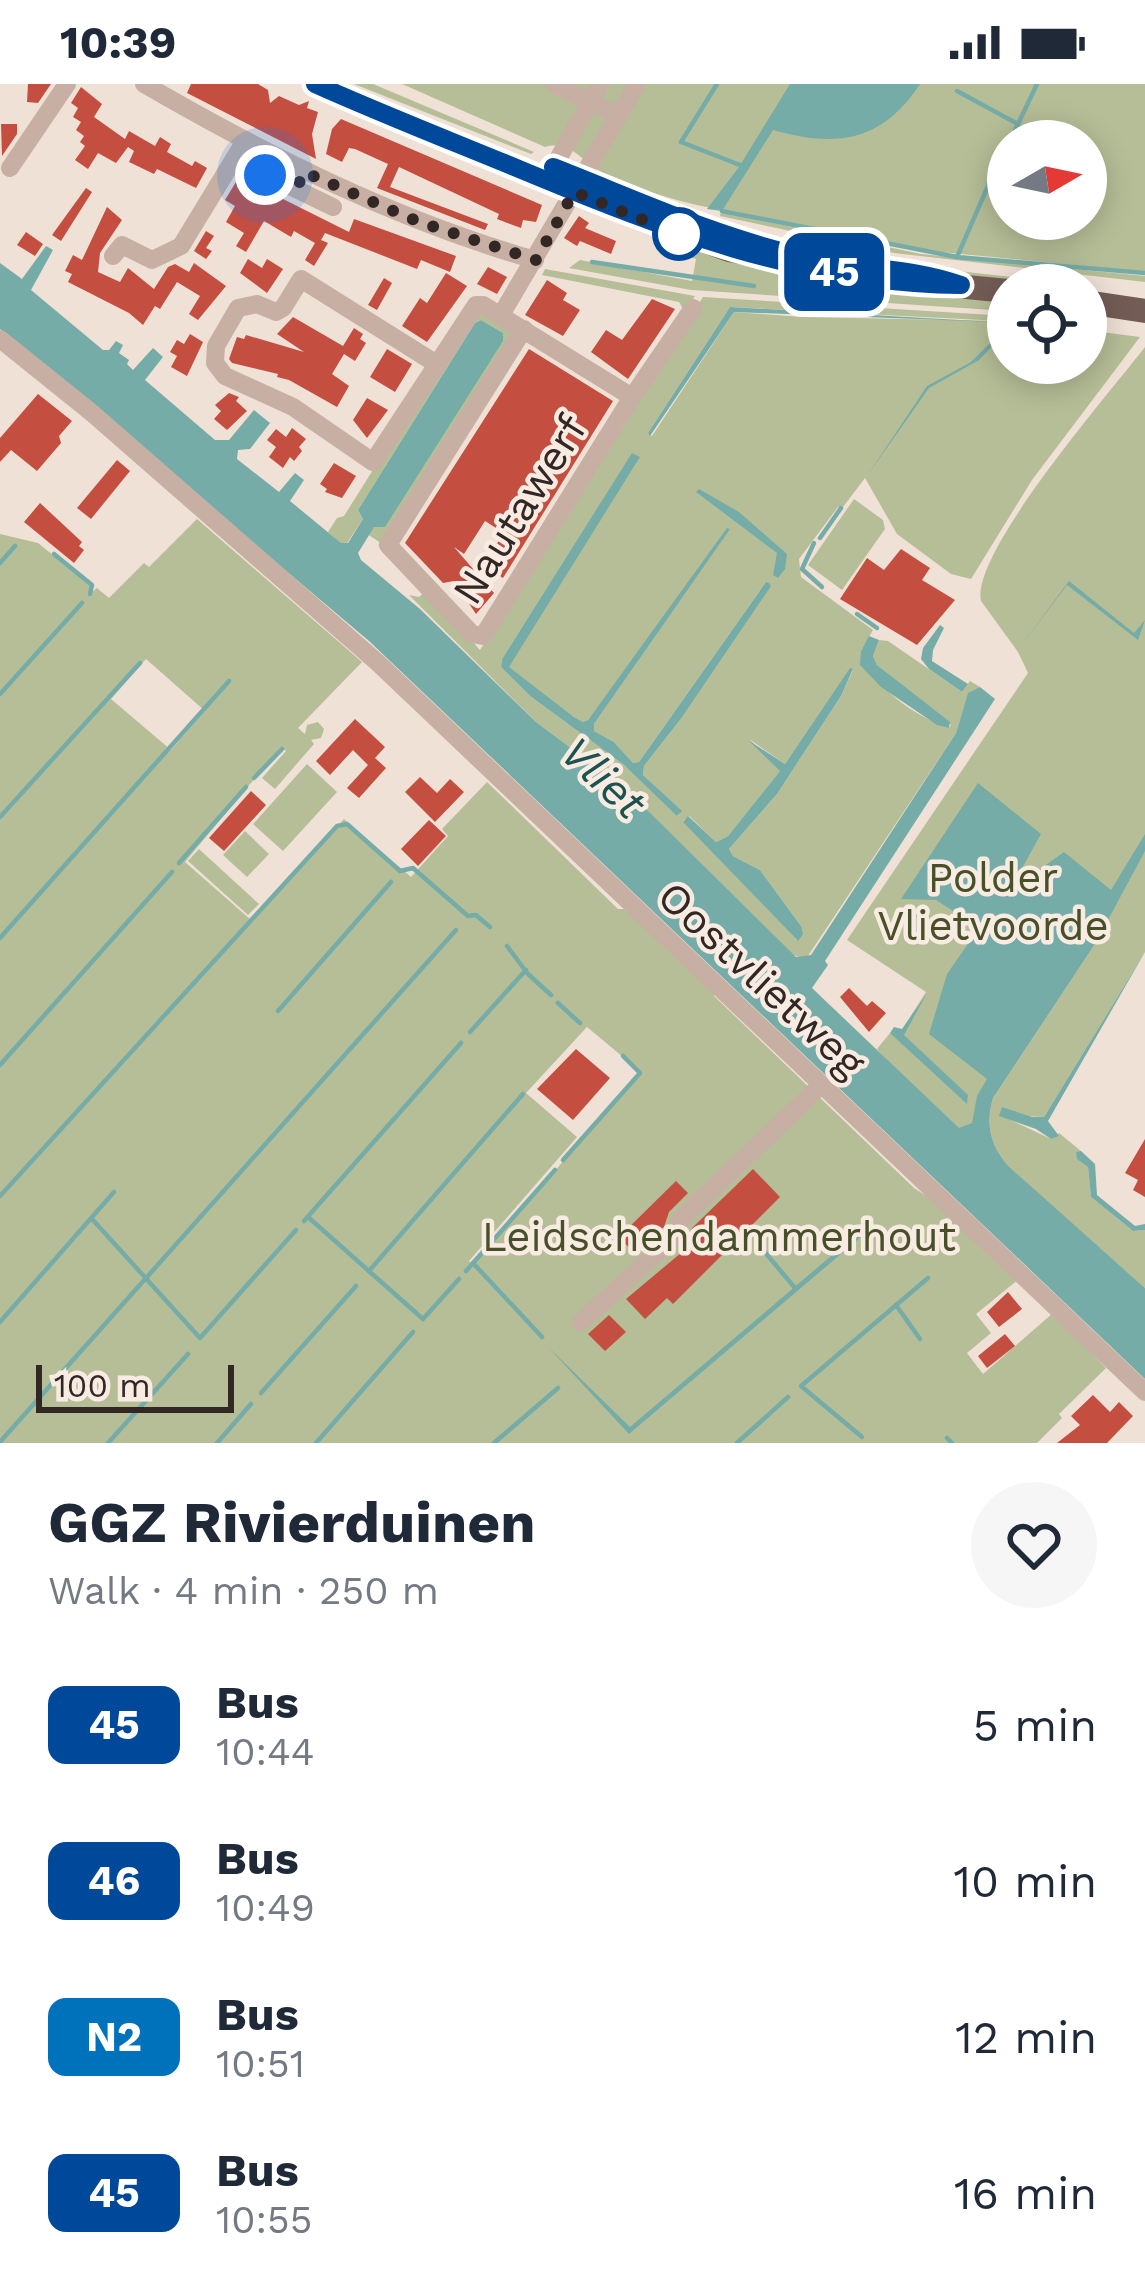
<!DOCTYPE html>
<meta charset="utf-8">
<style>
body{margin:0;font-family:"Work Sans",sans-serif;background:#f6f6f7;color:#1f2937;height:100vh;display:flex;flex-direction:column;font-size:45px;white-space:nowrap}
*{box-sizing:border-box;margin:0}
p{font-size:39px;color:#747a83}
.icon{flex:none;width:66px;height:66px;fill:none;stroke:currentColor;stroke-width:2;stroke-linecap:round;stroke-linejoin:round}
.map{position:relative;height:1359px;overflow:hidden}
.details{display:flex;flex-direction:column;background:#fff;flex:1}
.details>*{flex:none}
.badge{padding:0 24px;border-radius:18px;font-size:42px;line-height:78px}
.needle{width:78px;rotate:81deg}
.tools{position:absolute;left:987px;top:36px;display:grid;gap:24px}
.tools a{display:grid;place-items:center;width:120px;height:120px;border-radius:50%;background:#fff;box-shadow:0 6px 30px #0003;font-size:60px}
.scale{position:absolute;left:36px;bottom:30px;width:198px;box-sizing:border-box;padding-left:12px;border:6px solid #322725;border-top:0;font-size:33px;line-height:42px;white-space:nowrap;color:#322725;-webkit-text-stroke:9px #f8ebe2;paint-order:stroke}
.you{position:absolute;width:60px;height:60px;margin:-30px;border:9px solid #fff;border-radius:50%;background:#1a73e8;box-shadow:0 0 0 18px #1a73e833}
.map>.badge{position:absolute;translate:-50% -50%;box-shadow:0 0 0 6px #fff}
.round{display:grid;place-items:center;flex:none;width:126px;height:126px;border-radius:63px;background:#f6f6f7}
.overview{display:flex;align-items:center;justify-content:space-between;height:204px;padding:0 48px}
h1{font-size:57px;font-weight:700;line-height:90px}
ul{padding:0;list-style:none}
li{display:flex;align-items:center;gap:36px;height:156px;padding:0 48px}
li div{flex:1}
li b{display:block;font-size:45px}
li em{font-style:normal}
li .badge{min-width:132px;font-weight:700;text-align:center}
.status{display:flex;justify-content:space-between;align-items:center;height:84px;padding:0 60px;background:#fff;direction:ltr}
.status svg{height:33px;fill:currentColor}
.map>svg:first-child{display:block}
</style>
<div class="status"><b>10:39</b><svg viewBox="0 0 49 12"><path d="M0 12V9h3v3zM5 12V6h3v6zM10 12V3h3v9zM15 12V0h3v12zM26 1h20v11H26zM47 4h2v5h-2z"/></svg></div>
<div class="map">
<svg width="1145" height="1359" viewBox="0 0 1145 1359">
<rect width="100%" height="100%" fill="#f0e1d6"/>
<!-- green -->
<g fill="#b6be97" fill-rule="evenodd">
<polygon points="354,0 373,0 534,68 531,70"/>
<path d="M 402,0 L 1145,0 L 1145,188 L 910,165 L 728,126 C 700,125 615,100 593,83 C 577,71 568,57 545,63 ZM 1008,57 L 1086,57 L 1086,135 L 1008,135 Z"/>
<path d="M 597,95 C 640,111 683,130 727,143 C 842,178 964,187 1083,201 C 1029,201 979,193 926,185 C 818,169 692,152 597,95 Z"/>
<polygon points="721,128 921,170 1145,192 1145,198 894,169 720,132"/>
<polygon points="691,165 1008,217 1008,227 691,206 569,184 580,176 692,197 696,175 678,170"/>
<polygon points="545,185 695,212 672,248 683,225 679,218 542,191"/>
<path d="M 703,213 L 1008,232 L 1008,279 L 1086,279 L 1086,246 L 1140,253 L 1032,396 L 971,495 L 951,490 L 897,450 L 865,394 L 843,423 L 838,423 L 799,475 L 801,493 L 873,546 L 861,567 C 874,604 913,631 949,644 L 951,641 L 877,581 L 873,572 L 879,556 L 888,557 L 962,608 L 970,597 L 980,603 L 967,613 L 956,649 L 806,875 L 790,870 L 627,706 L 536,638 L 409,511 L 419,513 L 427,506 L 480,566 ZM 730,223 L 1001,237 L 803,233 L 734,228 L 652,352 L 648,349 ZM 632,370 L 639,374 L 508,583 L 574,633 L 583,638 L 588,636 L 729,445 L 594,640 L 594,647 L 614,658 L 633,679 L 639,678 L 765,499 L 680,636 L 644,682 L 643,691 L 681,727 L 678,732 L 624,681 L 530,612 L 501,583 L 502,575 ZM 850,585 L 853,586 L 841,612 L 777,710 L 729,765 L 733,772 L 760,786 L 801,842 L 797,856 L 683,737 L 689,732 L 716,758 L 728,752 L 781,686 L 749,655 L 785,680 Z"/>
<polygon points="479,225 514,250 381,459 367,450 503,249 481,236 475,239 358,426 363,435 347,459 340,459 328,448 337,434 344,432 471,230"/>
<path d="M 1145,263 L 1145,868 L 1044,1033 L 1000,1031 L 1051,1055 L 1059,1049 L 1081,1067 L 1076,1069 L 1088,1083 L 1091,1113 L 1133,1147 L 1145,1146 L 1145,1204 L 1008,1083 C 991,1062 985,1041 993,1014 L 1095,860 L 1135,782 L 987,1010 L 983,1033 L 959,1059 L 877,965 L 890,949 L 897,954 L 926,908 L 847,856 L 1028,589 L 1018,568 L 981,517 C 970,469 1112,306 1145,263 Z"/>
<polygon points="854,415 883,436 885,445 842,506 808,481"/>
<path d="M 197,435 L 362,578 L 298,644 L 305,650 L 307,641 L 318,638 L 324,645 L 321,654 L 311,656 L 314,660 L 275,705 L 262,694 L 286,667 L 281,663 L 185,778 L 251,836 L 344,735 L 411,793 L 448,752 L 442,745 L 487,698 L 618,825 L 624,825 L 686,876 L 715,908 L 714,912 L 914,1104 L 939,1120 L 1019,1195 L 976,1230 L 991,1249 L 967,1269 L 983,1290 L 1053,1229 L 1106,1284 L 1059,1330 L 1062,1334 L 1037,1359 L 0,1359 L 0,481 L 16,463 L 0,477 L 0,450 L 38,459 L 90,501 L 90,510 L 97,504 L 109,514 L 144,479 L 149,483 ZM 146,575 L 205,627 L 171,666 L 111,615 ZM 587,943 L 635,983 L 639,992 L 472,1180 L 469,1177 L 577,1053 L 526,1009 Z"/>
<polygon points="307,680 337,708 283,767 253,740"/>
<polygon points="245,747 269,770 247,793 223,771"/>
<polygon points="199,765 259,820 248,831 188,777"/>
</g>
<!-- water -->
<g fill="#76aca7">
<path d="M 790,0 L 920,0 C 882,58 837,64 773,46 L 722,127 L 707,125 L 739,83 Z"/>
<path d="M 46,162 L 53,166 L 31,206 L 103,266 L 109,266 L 116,257 L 123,261 L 119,269 L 129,276 L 127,280 L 133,286 L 153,264 L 163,273 L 145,296 L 215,356 L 229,356 L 254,326 L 270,339 L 250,365 L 238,366 L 237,375 L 279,408 L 295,389 L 304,396 L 290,417 L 341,459 L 348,459 L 363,435 L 358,426 L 475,239 L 481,236 L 503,249 L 503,257 L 385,443 L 374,443 L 358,469 L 361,476 L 420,525 L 536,638 L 627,706 L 796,873 L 811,871 L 956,649 L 968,609 L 980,603 L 995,615 L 825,877 L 828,881 L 812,904 L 959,1044 L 972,1039 L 977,1012 L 987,995 L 929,950 L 947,890 L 979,844 L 936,816 L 901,815 L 978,699 L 1041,750 L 1021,786 L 1029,793 L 1064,768 L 1111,806 L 1145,750 L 1145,767 L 1095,860 L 993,1014 C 985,1041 991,1062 1008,1082 L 1145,1204 L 1145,1295 L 369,557 L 0,245 L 0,179 L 22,195 Z"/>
<polygon points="730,223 995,238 734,228 650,352 648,349"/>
<polygon points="1008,241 1008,246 979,276 929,304 867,392 927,302 971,278"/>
<polygon points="632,369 640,373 509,583 574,633 583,638 588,636 727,444 730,445 594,640 594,647 614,658 633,679 639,678 766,498 769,499 771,502 680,636 644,682 643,691 682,727 677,732 624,681 530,612 501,583 502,575"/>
<polygon points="699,405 739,428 787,470 785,485 778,494 773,491 777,469 696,408"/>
<polygon points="1069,497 1134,549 1145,536 1138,556 1067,501 1017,567"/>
<polygon points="940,541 944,544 933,566 932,577 968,600 962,608 929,585 921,575 923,564"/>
<polygon points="869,552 879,556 873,572 877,581 950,638 949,644 937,641 881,603 860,581 861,567"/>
<polygon points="850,584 853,585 841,612 777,710 729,765 733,772 760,786 801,842 803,850 798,857 683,738 688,732 716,758 728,752 780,687 748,656 785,680"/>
<polygon points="1145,868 1048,1037 1059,1052 1051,1055 1036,1045 999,1032 1002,1023 1032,1033 1044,1033"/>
<polygon points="927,909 904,951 968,1011 967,1020 890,949 894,943 902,945"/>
<polygon points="1081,1067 1095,1080 1097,1111 1135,1142 1145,1140 1145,1146 1133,1147 1091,1113 1088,1083 1077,1075 1076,1068"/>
<polygon points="865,1143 868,1147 629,1350 548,1263 630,1343"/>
</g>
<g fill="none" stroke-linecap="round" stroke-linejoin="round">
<!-- stream -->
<g stroke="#76aca7" stroke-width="4.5">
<polyline points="717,0 681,58 740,81"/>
<polyline points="957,7 1018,40"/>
<polyline points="1010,57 1037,0"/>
<polyline points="1001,74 1008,60"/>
<polyline points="995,86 957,173 1145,189"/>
<polyline points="722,127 957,173"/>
<polyline points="592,178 754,202"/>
<polyline points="820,454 841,424"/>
<polyline points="814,459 802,485 822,503"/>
<polyline points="54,470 92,501 90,510"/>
<polyline points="0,479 15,462"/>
<polyline points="857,530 877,544"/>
<polyline points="0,610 82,519"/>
<polyline points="254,694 282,665"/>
<polyline points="0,733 140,579"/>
<polyline points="179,779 246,703"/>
<polyline points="0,854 229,597"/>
<polyline points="507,862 528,890 551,911"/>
<polyline points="558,919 580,939"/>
<polyline points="278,927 391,798"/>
<polyline points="470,948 526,886"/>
<polyline points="0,981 172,788"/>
<polyline points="563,1076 640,989 623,972"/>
<polyline points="0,1112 337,742 347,740 400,787 413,784 468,832 476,831 490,843"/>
<polyline points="308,1133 423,1235 459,1195"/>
<polyline points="92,1135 200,1254 296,1146"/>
<polyline points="304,1137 461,959"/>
<polyline points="758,1160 795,1204"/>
<polyline points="473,1179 542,1253"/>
<polyline points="369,1187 523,1010"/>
<polyline points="466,1187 555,1086"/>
<polyline points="896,1221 920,1255"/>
<polyline points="0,1238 114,1108"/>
<polyline points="261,1309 356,1202"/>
<polyline points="862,1353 801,1302 928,1194"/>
<polyline points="947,1354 952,1359"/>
<polyline points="0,1358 456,846"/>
<polyline points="108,1359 188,1270"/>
<polyline points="217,1359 251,1320"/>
<polyline points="316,1359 413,1248"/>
<polyline points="494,1359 558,1304"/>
<polyline points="737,1359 788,1313"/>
</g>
</g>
<!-- building -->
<g fill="#c44f41">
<polygon points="28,0 51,0 38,19 27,18"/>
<polygon points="191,0 258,0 268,6 270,19 279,12 299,21 309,17 307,24 318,28 312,50 316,75 187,9"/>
<polygon points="81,3 102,20 94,33 125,55 129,47 155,62 160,53 171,60 167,68 192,82 195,77 207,84 196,104 157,85 154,90 129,78 134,67 128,63 116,79 98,69 88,85 75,76 85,62 80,58 84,52 76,46 81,38 73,33 78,24 71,19"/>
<polygon points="341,35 542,121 536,138 523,136 521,144 497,135 499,130 399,83 390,103 488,140 485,146 377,104 388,80 355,65 349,64 342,78 326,70 332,45"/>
<polygon points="1,40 17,40 17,50 2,72"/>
<polygon points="239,93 349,148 354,135 456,172 450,188 421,176 417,185 325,149 321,156 328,159 314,182 305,176 315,159 294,147 291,153 264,137 246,168 236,162 244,149 226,138 235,122 225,116"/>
<polygon points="86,104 92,108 61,157 52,151"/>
<polygon points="107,123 122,136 100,169 98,188 120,198 128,184 154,205 168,183 175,180 189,188 194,179 226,202 198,236 189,230 200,212 177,198 160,225 155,222 143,241 129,229 68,198 72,190 65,187 73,171 82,176"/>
<polygon points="579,132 589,139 585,144 616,157 611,170 580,157 577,162 564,154"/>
<polygon points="206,147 214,152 206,164 212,167 206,175 194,167"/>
<polygon points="26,148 43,160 35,172 17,161"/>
<polygon points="248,175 262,184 267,175 283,185 267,209 240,189"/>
<polygon points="488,183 507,193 497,210 477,200"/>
<polygon points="446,189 467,202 427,258 402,242 420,214 427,219"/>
<polygon points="384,194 392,199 377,226 368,221"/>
<polygon points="547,196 567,209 563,216 580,226 563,252 525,231"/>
<polygon points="652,215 675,225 628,295 591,268 606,246 622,256"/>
<polygon points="293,233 343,262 354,244 363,250 360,255 366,259 355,277 344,270 332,290 349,302 337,323 289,296 277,293 278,290 232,279 229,275 237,253 244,255 246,251 304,268 277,250"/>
<polygon points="190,250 203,258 187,292 171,283 177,272 170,268 177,256 184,260"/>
<polygon points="387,265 412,280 395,308 370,293"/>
<polygon points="529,265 613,317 503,494 483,481 504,449 485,437 464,470 454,463 494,509 476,530 454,497 443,499 405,459"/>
<polygon points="229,309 239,313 236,317 247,327 227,346 214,335 221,327 215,321"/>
<polygon points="38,310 72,337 59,352 61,359 37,387 11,366 0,378 0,354"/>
<polygon points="367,314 388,326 367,354 353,336"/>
<polygon points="292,344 306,355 299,363 302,367 294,377 290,373 283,384 269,373 276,363 267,356 276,345 286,353"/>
<polygon points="117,376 130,387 91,435 77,424"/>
<polygon points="334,379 356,392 342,414 325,408 327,405 320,400"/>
<polygon points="40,419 82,458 79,462 84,466 74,479 24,438"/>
<polygon points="901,465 930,484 922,496 955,516 917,561 840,515 867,474 884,486"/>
<polygon points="355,635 385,663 375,674 386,684 359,714 347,704 368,681 353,666 330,691 316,677"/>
<polygon points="420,693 437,709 450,695 464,708 435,738 405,708"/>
<polygon points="251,707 266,721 224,767 209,754"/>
<polygon points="429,736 446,752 418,782 401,765"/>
<polygon points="849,904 867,922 872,917 886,929 869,948 840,913"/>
<polygon points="576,965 610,994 573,1036 537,1005"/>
<polygon points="1145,1055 1145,1113 1133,1106 1138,1096 1125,1089"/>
<polygon points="753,1085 780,1113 673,1220 667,1214 645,1235 626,1215 694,1158 690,1154 692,1144"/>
<polygon points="676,1097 688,1109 669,1128 664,1143 635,1170 619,1153"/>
<polygon points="1008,1208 1022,1225 999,1243 987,1228"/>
<polygon points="609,1231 626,1248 605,1267 588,1250"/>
<polygon points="1005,1250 1015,1262 987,1284 978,1272"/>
<polygon points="1093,1311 1110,1328 1119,1318 1133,1332 1107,1359 1057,1359 1080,1341 1071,1332"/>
</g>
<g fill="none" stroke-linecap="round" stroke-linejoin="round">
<!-- minor -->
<g stroke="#c7afa3" stroke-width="18">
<path d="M 144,0 C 270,73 396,136 535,176"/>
<polyline points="554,0 619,32"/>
<polyline points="234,75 333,123"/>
<polyline points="10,84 67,0"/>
<polyline points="570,104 553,84 600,0"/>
<polyline points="113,172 122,161 152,176 181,162 245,57"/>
<polyline points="501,231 637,0"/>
<polyline points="0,255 92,329 377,578 1145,1308"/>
<polyline points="435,279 301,195 283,224 276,228 257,220 238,224 216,262 215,279 225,292 293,323 373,378 476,221 483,221 632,313 483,552 472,550 388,461 524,245"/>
<polyline points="632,313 693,224"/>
<polyline points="581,1238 677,1150 679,1137 821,1001"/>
</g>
<!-- major -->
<g stroke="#745c56" stroke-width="24">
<polyline points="315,0 574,108 729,166 883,195 1008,207"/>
<polyline points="1086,218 1145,227"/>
</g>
</g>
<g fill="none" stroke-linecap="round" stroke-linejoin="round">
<defs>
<path id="line" d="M 315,0 C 382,30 451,57 519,85 C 661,144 804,200 961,201 C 908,182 851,185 797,171 C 712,151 635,115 553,83"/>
</defs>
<!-- line casing -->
<use href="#line" stroke="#fff" stroke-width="27"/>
<!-- line -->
<use href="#line" stroke="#004899" stroke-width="18"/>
<!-- walk -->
<polyline stroke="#322725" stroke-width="12" stroke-dasharray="0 21.6" points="265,91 296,106 304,88 419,138 536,176 574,108 679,150"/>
</g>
<!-- markers -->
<circle fill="#fff" stroke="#004899" stroke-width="6" cx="679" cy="150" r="24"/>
<g text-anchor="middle" stroke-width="9" stroke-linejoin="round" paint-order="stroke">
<!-- street labels -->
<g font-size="42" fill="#322725" stroke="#f8ebe2">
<text transform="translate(519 425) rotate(-58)" y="15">Nautawerf</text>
<text transform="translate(762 895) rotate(43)" y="15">Oostvlietweg</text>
</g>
<!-- park labels -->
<g font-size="42" fill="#475029" stroke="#f8ebe2">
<text x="993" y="808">Polder<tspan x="993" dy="48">Vlietvoorde</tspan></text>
<text x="719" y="1167">Leidschendammerhout</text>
</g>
<!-- water labels -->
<g font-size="45" font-style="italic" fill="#1c534f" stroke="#f8ebe2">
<text transform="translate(604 693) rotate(43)" y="16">Vliet</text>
</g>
</g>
</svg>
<div class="tools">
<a><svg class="needle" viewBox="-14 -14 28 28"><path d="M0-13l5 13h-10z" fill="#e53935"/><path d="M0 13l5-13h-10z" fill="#747a83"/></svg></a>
<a><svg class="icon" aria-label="locate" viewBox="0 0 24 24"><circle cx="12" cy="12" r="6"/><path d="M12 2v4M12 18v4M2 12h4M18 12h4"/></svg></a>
</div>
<div class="scale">100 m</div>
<div class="you" style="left:265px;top:91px"></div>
<b class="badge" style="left:834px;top:188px;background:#004899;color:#fff">45</b>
</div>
<section class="details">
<div class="overview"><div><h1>GGZ Rivierduinen</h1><p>Walk · 4 min · 250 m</p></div><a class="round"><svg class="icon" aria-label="heart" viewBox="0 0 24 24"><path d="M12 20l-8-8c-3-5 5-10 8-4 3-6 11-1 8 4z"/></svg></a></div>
<ul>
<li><span class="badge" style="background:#004899;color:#fff">45</span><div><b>Bus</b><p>10:44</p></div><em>5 min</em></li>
<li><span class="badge" style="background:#004899;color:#fff">46</span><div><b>Bus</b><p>10:49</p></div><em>10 min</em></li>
<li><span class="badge" style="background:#0072bc;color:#fff">N2</span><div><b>Bus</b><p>10:51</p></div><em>12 min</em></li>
<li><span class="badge" style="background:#004899;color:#fff">45</span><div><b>Bus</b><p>10:55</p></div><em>16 min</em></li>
</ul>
</section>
